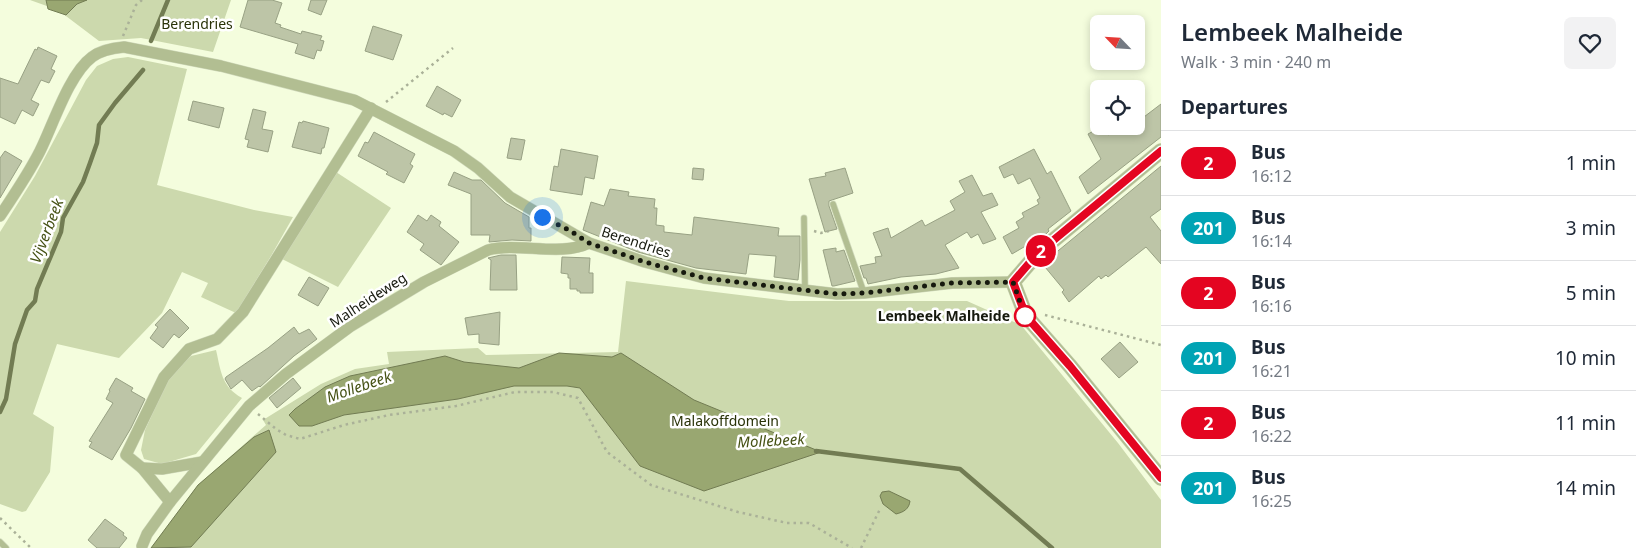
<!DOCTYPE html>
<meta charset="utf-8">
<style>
body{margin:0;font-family:"Noto Sans",sans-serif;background:#f2f2f3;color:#1f2937;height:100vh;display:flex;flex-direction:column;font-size:19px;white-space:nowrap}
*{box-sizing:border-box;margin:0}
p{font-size:16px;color:#747a83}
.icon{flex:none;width:28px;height:28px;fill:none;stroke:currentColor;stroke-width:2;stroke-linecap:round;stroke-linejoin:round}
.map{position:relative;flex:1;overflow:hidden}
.panel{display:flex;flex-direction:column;background:#fff;width:475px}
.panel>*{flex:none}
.badge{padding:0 10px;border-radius:16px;font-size:18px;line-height:32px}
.needle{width:32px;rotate:295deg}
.controls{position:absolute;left:1090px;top:15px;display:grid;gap:10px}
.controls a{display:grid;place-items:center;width:55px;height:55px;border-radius:8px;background:#fff;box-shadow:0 2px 8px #0003;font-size:25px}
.you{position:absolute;width:25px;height:25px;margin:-12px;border:4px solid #fff;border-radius:50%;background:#1a73e8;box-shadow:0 0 0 8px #1a73e833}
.map>.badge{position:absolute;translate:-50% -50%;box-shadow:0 0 0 2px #fff}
h2{padding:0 20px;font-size:19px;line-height:45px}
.round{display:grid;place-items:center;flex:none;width:52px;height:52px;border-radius:8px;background:#f2f2f3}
.summary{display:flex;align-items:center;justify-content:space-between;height:85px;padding:0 20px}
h1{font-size:24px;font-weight:600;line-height:38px}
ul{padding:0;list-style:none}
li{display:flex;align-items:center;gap:15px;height:65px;padding:0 20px;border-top:1px solid #e0e1e3}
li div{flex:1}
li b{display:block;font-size:19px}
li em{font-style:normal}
li .badge{min-width:55px;font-weight:700;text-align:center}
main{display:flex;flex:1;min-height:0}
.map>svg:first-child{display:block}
</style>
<main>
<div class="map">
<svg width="1161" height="548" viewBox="0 0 1161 548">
<rect width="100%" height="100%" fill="#f4fddd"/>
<!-- green -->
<g fill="#ccd9ad">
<polygon points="30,0 231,0 213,52 141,38 99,41 58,10"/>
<polygon points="128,57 187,69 157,185 254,210 293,217 271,256 236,313 201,297 208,283 182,272 162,313 119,358 57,344 33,414 54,427 50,472 26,511 22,512 0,504 0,232 35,176 86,80 97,66 113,59"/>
<polygon points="336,172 391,208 338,287 282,259"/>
<polygon points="626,281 789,301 967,301 1021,325 1118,443 1161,500 1161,548 151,548 198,485 266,425 263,420 321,384 355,369 389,364 387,352 478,348 486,355 618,352"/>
<path d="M 216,350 C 221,371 221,386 242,398 L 196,454 L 162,464 L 144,459 L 141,450 L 145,430 L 171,373 L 191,356 Z"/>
</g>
<!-- water -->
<g fill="#99a771" stroke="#727c53">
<polygon points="46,0 87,0 77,4 66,15 48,9"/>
<polygon points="559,353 612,357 621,353 694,400 821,452 704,491 640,466 580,388 567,386 514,386 458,399 344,415 312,426 299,426 289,415 295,409 325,387 350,376 445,356 464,362 519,368"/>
<polygon points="269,430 276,452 191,547 151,548 198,485 254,437"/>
<path d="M 889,491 L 910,501 C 909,509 904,512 896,514 L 883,504 L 880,496 L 882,492 Z"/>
</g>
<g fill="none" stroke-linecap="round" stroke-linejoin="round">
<!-- stream -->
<g stroke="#727c53" stroke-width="4.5">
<polyline points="151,41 168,0"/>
<polyline points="0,412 6,399 15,344 27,310 35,301 37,289 61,232 63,218 83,182 90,163 97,143 99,125 115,103 143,70"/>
<polyline points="816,451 960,469 1052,548"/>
</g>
</g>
<!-- building -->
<g fill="#bdc5a7" stroke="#98a184">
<polygon points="248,0 272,0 282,3 275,23 281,25 280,27 301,34 302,31 322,36 320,40 324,41 321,51 317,50 314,59 295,53 298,44 240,27"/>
<polygon points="311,0 327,0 321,15 308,10"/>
<polygon points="373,26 402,35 393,60 365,51"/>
<polygon points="38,47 57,56 51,69 55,71 49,83 41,80 31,100 39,104 33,116 22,110 15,124 0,117 0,78 18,84 35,49 37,50"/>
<polygon points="437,86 461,100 452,117 444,113 443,115 426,106"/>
<polygon points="193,101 224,108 219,128 188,120"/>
<polygon points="1161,104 1161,137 1088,194 1079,177 1101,159 1088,134 1103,126 1108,135 1122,127 1125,132 1132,126 1136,126 1136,123"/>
<polygon points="253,109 266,112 262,129 273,131 268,152 247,147 249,140 245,139"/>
<polygon points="303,121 329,128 324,148 322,148 321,154 292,147 299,122 302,123"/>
<polygon points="374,132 415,154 410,164 413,166 404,183 386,174 388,172 358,156 365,142 368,143"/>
<polygon points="511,138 525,140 521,160 507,158"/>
<polygon points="561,149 598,156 594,179 585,177 582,195 550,190 554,166 558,167"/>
<polygon points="1034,149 1047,174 1051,171 1071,211 1048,229 1049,231 1046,234 1012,254 1003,237 1019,228 1016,222 1024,217 1022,213 1039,204 1037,200 1040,198 1030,178 1018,184 1013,174 1004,178 999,167"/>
<polygon points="5,151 22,161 0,198 0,158"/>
<polygon points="1161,166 1161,209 1150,217 1161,231 1161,264 1146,247 1108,277 1106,275 1101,279 1099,276 1069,302 1062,292 1064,290 1045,267 1055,258 1053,255"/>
<polygon points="693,168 704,169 703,180 692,179"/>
<polygon points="845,168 853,193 829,201 829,206 837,229 825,232 809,179 826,176 825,173"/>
<polygon points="454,172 472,180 481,180 505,203 529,217 529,228 531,228 531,241 512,240 489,242 490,235 471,235 471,194 448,185"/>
<polygon points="972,175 983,196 992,193 998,205 981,212 996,239 983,244 978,234 971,238 967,232 945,245 959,268 936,274 901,277 868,284 866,278 864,278 860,266 876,263 875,257 882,256 873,233 888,228 891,238 922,220 925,226 955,210 950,201 965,192 959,181"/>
<polygon points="610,189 629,192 628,196 655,199 654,208 657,208 656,225 664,226 664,232 692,235 694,217 779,228 778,236 800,236 800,260 798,280 774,277 776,256 749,254 746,274 696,268 638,252 583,230 591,202 604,206"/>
<polygon points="418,215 427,221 431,215 441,222 439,226 459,242 441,265 420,250 424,244 407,232"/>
<polygon points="836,248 836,252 844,250 855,281 834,286 832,286 823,250"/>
<polygon points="501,255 516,255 517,290 490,290 491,260 488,258"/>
<polygon points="562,257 590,258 589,273 593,273 593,293 580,293 580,291 577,291 577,289 570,289 570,278 568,278 568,274 561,273"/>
<polygon points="309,277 329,288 318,306 298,295"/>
<polygon points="170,309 189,328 179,338 174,334 163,348 150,338 158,327 155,325"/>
<polygon points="500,312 499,345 479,343 479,334 468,335 465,318"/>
<polygon points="294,327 299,334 309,329 317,339 294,356 260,387 259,386 252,391 242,380 231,389 225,379 226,377 268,348"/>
<polygon points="1120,342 1138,362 1119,378 1101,359"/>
<polygon points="116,378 133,388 131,391 145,399 131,428 112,460 89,447 92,442 89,441 113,403 106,399 110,391 109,390"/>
<polygon points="293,378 301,388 277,408 269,398"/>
<polygon points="105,519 124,533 123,535 127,538 119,548 97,548 88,540"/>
</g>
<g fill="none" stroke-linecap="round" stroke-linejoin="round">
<defs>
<g id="service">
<polyline points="833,204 864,293"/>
<polyline points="804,218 805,290"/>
<polyline points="0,542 6,548"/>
</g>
<g id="minor">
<path d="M 0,216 C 14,195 29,173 40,151 C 53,125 69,74 92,57 C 101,50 113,48 124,47 L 221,66 L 354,100 L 454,151 L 478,168 L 510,197 L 589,243 L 645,262 L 704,278 L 837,294 L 864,293 L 952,283 L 1013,282"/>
<polyline points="142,468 162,469 202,462"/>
<polyline points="170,502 142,468 126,455 164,377 189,349 217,339 243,312 371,108"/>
<path d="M 142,546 L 147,534 L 170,502 L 249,406 L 286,374 L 351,326 L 424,282 L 488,250 C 518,242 561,257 589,243"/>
</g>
<polyline id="tertiary" points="1161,151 1038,253 1013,282 1026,316 1070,366 1161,478"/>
</defs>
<!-- service casing -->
<use href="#service" stroke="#d0d9bc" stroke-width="7"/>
<!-- minor casing -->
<use href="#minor" stroke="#d0d9bc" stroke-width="12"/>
<!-- tertiary casing -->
<use href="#tertiary" stroke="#d0d9bc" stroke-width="16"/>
<!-- path -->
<g stroke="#aab198" stroke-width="2.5" stroke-dasharray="2.5 4" stroke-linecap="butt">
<polyline points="123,36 136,5 142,0"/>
<polyline points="386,102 453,48"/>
<polyline points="814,231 821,233 833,230"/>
<polyline points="1045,315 1161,345"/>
<polyline points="258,414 276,429 286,435 300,439 344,425 389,415 456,406 515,392 553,392 578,398 607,452 651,485 738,512 787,523 809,523 852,548"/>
<polyline points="0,518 31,548"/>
<polyline points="861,548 880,509"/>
</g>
<!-- service -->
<use href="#service" stroke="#b2be92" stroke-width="5.5"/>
<!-- minor -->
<use href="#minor" stroke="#b2be92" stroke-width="11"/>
<!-- tertiary -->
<use href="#tertiary" stroke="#b2be92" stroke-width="15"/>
</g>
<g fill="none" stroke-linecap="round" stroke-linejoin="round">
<defs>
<polyline id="line" points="1161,151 1038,253 1013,282 1026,316 1070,366 1161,478"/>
</defs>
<!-- line casing -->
<use href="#line" stroke="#fff" stroke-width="11"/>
<!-- line -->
<use href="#line" stroke="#e40521" stroke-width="8"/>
<!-- walk -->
<polyline stroke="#16190e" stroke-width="5" stroke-dasharray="0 9" points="542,217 569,230 589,243 645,262 704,278 836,294 864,293 952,283 1013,282 1025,316"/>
</g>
<!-- markers -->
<circle fill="#fff" stroke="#e40521" stroke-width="2.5" cx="1025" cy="316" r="10"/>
<g text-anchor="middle" stroke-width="5" stroke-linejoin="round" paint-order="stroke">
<!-- park labels -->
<g font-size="14" fill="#293207" stroke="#fff">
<text x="197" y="29">Berendries</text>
<text x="725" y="426">Malakoffdomein</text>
</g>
<!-- street labels -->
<g font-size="14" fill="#16190e" stroke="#fff">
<text transform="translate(636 242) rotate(18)" y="5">Berendries</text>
<text transform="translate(368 300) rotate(-33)" y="5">Malheideweg</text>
</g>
<!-- stop labels -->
<g font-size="14" font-weight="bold" fill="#16190e" stroke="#fff" text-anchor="end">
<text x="1010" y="321">Lembeek Malheide</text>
</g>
<!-- water labels -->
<g font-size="15" font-style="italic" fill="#455114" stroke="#fff">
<text transform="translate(47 231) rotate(-69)" y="5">Vijverbeek</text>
<text transform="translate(359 387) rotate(-19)" y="5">Mollebeek</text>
<text transform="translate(771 441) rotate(-3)" y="5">Mollebeek</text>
</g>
</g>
</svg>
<div class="controls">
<a><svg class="needle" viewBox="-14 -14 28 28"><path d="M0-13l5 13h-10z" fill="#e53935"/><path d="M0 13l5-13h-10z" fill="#747a83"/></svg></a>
<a><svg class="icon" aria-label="locate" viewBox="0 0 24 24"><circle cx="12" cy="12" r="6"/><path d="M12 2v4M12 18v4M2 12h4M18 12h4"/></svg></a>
</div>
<div class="you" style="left:542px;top:217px"></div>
<b class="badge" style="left:1041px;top:251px;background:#e40521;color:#fff">2</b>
</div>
<section class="panel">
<div class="summary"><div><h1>Lembeek Malheide</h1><p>Walk · 3 min · 240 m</p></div><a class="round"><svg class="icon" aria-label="heart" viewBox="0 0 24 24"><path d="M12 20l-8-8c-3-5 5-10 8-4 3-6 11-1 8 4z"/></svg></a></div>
<h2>Departures</h2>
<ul>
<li><span class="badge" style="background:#e40521;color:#fff">2</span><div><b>Bus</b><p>16:12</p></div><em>1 min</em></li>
<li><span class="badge" style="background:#00a3b4;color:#fff">201</span><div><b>Bus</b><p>16:14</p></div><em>3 min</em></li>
<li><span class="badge" style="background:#e40521;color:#fff">2</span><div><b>Bus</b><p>16:16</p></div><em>5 min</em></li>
<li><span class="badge" style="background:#00a3b4;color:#fff">201</span><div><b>Bus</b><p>16:21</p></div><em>10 min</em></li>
<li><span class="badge" style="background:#e40521;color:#fff">2</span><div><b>Bus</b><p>16:22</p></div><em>11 min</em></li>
<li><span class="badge" style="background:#00a3b4;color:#fff">201</span><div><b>Bus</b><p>16:25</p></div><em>14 min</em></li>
</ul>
</section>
</main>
